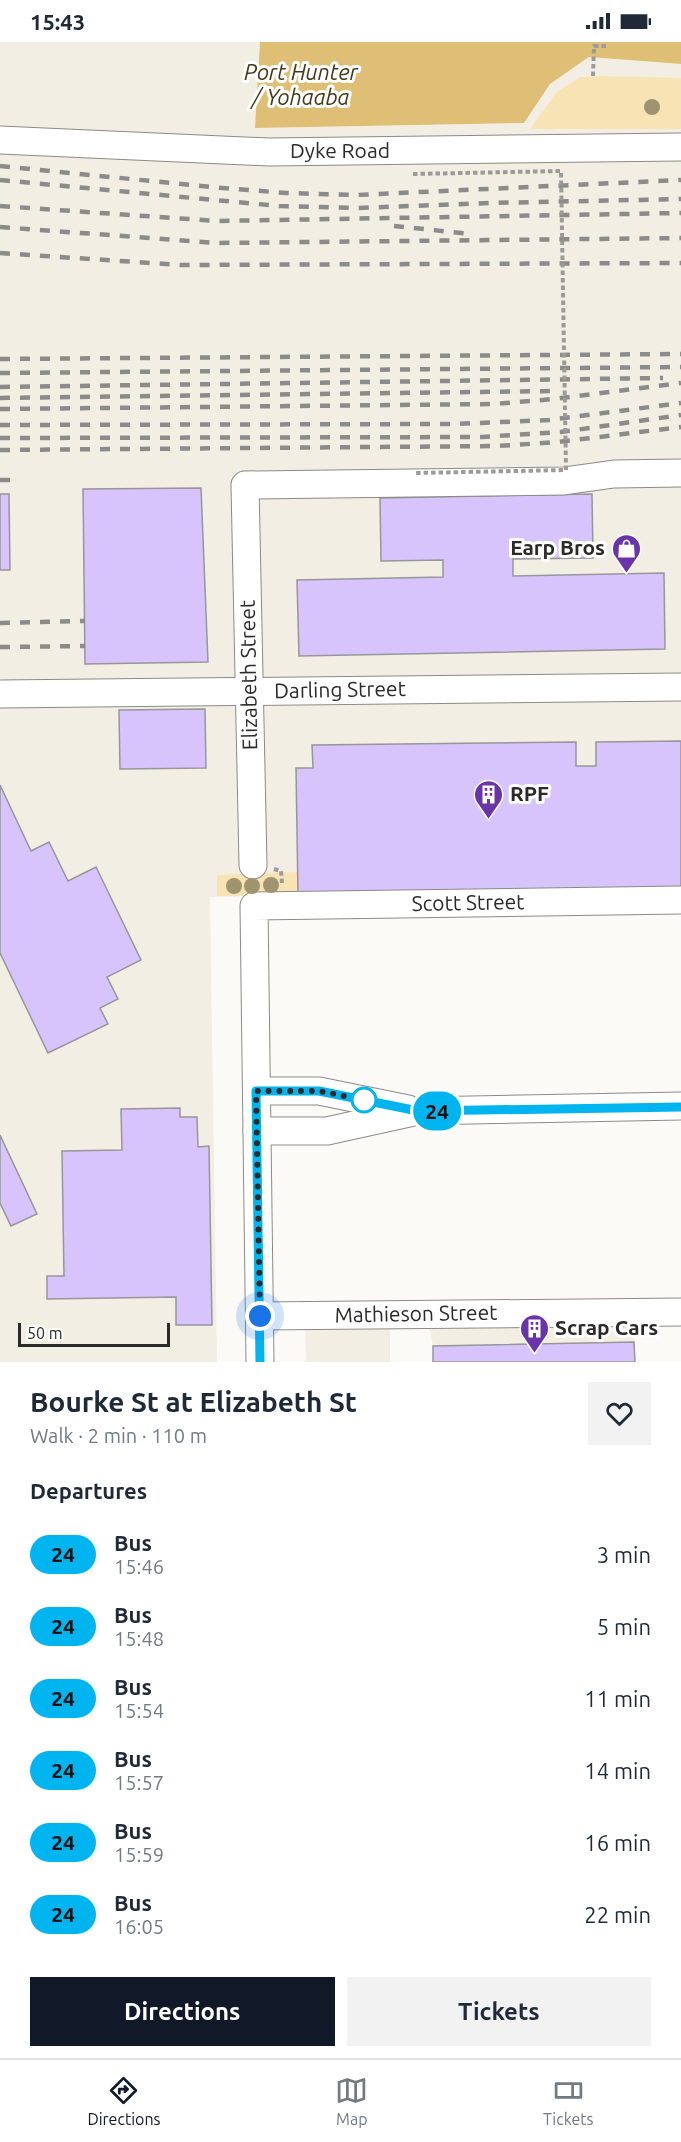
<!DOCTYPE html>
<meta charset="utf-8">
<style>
body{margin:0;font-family:Ubuntu,sans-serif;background:#f2f2f3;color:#1f2937;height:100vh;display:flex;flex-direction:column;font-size:22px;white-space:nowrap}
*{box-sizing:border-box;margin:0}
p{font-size:20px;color:#747a83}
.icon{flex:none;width:33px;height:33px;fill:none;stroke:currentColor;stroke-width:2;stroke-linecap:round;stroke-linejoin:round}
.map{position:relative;height:1320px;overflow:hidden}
.drawer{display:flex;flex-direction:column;background:#fff;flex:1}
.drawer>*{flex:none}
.badge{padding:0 12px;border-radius:20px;font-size:21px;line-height:39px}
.scale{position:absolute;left:18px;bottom:15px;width:152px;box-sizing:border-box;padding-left:6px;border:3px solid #2b2a29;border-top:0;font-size:16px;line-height:21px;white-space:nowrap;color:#2b2a29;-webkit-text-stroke:4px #fff;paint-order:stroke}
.you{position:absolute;width:30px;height:30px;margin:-15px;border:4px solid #fff;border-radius:50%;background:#1a73e8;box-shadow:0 0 0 9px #1a73e833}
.map>.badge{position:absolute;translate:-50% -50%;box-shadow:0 0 0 3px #fff}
h2{padding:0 30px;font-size:22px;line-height:54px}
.round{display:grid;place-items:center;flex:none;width:63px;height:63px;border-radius:0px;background:#f2f2f3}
.headline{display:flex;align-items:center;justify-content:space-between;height:102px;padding:0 30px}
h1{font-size:28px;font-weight:700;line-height:45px}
.action{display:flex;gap:12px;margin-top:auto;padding:12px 30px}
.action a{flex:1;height:69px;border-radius:0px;background:#111827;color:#fff;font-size:24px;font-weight:700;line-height:69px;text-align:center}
.action a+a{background:#f2f2f3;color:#1f2937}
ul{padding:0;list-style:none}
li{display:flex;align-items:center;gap:18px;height:72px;padding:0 30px}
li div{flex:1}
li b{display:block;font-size:22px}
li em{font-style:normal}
li .badge{min-width:66px;font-weight:700;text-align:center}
.status{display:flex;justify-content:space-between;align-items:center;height:42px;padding:0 30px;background:#fff;direction:ltr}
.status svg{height:16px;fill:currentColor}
.dock{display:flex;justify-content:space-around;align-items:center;height:84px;border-top:2px solid #e0e1e3;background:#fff;font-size:16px;color:#747a83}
.dock a{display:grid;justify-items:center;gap:3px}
.dock .active{color:#111827}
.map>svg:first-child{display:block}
</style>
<div class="status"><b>15:43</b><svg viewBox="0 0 49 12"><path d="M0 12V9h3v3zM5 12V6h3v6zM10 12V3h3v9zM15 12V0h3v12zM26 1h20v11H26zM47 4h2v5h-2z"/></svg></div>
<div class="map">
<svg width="681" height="1320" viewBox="0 0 681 1320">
<rect width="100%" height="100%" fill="#fcfaf6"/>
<!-- built -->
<g fill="#f3eee3">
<polygon points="0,0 260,0 256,86 524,81 550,42 589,15 681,22 681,847 210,855 217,1320 0,1320"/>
<polygon points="390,1283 390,1320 306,1320 305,1287"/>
<polygon points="429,1283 634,1284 635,1320 433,1320 433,1304"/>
</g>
<!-- green -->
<g fill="#f8e3b5">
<polygon points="599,34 681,36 681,87 530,87 557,50 580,35"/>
<polygon points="297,830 298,853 217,854 217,833"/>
</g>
<!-- water -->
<polygon fill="#dfbf75" points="260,0 681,0 681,22 589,15 550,42 524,81 255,86"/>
<!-- building -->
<g fill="#d7c4fc" stroke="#979699" stroke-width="1.5">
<polygon points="201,446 208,620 85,622 83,447"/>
<polygon points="0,452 9,452 10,528 0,528"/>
<polygon points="592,452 593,516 513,517 513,534 664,531 665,607 299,614 297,538 443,535 443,518 381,519 380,456"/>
<polygon points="205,667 206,726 120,727 119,668"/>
<polygon points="681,699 681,847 298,853 296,726 313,726 312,703 576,700 576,724 596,724 596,700"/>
<polygon points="0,743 31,809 49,800 68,839 96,825 141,918 107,935 118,957 100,966 108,982 48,1011 0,911"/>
<polygon points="180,1066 180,1075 197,1075 198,1105 209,1104 212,1283 176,1283 176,1255 47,1257 47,1234 64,1234 62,1109 122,1108 121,1067"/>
<polygon points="0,1093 37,1172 11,1184 0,1161"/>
<polygon points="634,1300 635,1320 433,1320 433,1304"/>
</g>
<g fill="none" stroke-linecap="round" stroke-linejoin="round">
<defs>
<g id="minor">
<polyline points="0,98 269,110 681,105"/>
<polyline points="0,652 681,645"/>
<polyline points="253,823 245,443 564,439 614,432 681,431"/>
<polyline points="257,1049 319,1049 408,1067"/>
<polyline points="257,1089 327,1089 418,1069 681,1064"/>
<polyline points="260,1274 681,1270"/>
<polyline points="260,1320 254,864 681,858"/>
</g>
</defs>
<!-- minor casing -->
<use href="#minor" stroke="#8b8a86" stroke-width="29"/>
<!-- path -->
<g stroke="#9c9b98" stroke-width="4" stroke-dasharray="4.5 3" stroke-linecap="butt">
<polyline points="593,34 594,4 606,4"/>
<polyline points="274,827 281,829 282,841"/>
</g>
<!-- minor -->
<use href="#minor" stroke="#fff" stroke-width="27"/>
<!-- rail -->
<g stroke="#8d8b89" stroke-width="4.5" stroke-dasharray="10 10" stroke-linecap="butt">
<polyline points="0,124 211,145 286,151 356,153 681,138"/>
<polyline points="0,138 279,164 356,166 489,161 681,157"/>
<polyline points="0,164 217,179 681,171"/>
<polyline points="394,184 471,192"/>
<polyline points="0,185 217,201 681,196"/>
<polyline points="0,211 181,223 681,221"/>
<polyline points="0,317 681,312"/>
<polyline points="0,331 681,325"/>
<polyline points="0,345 663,336"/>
<polyline points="0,356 555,349"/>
<polyline points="0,367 495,362 553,357 681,341"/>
<polyline points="0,383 454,382 549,378 681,361"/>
<polyline points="0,396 482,395 561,390 681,373"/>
<polyline points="0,408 498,404 558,400 681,385"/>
<polyline points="0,438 19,438"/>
<polyline points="0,581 85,579"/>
<polyline points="0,605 85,604"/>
</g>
<!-- path-bridge -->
<polyline stroke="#9c9b98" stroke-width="4" stroke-dasharray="4.5 3" stroke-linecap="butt" points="413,132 561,129 566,428 416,431"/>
</g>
<!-- trees -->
<g fill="#a0946f">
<circle cx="652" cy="65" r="8"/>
<circle cx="271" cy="843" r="8"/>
<circle cx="234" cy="844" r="8"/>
<circle cx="252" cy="844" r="8"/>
</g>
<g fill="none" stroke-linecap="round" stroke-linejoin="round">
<defs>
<polyline id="line" points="260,1320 256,1049 319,1049 418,1069 681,1065"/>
</defs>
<!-- line casing -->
<use href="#line" stroke="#fff" stroke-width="14"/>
<!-- line -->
<use href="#line" stroke="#00b5ef" stroke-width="9"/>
<!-- walk -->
<polyline stroke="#2b2a29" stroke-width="6" stroke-dasharray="0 10.8" points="260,1274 256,1049 319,1049 364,1058"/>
</g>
<!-- icons -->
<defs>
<symbol id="shop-pin" viewBox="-11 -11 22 30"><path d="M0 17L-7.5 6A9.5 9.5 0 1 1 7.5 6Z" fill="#6933aa" stroke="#fff"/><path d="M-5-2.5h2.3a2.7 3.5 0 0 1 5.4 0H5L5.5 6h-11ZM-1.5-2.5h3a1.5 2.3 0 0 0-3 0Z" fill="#fff"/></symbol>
<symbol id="building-pin" viewBox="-11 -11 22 30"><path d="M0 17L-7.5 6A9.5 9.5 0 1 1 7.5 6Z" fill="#6933aa" stroke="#fff"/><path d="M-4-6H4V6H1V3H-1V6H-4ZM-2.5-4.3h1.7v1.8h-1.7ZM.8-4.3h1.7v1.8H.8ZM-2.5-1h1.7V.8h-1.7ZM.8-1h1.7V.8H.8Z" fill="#fff"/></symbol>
</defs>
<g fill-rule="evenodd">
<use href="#shop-pin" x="610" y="490" width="33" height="45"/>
<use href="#building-pin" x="472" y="736" width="33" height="45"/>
<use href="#building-pin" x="518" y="1270" width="33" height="45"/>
</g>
<!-- markers -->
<circle fill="#fff" stroke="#00b5ef" stroke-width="3" cx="364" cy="1058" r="12"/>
<g text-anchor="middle" stroke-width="6" stroke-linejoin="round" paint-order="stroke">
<!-- street labels -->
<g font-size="21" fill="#2b2a29" stroke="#fff">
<text x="340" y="116">Dyke Road</text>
<text transform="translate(249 633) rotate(-91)" y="7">Elizabeth Street</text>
<text transform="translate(340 648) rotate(-1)" y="7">Darling Street</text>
<text transform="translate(468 861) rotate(-1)" y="7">Scott Street</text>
<text transform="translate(416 1272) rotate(-1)" y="7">Mathieson Street</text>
</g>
<!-- poi labels -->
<g font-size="21" font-weight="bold" fill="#2b2a29" stroke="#fff" text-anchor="start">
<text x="605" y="513" text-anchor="end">Earp Bros</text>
<text x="510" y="759">RPF</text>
<text x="555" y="1293">Scrap Cars</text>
</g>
<!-- water labels -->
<g font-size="22" font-style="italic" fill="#463918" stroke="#fff">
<text x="301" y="38">Port Hunter<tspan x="301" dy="25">/ Yohaaba</tspan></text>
</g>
</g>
</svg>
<div class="scale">50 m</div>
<div class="you" style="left:260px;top:1274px"></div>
<b class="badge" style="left:437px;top:1069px;background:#00b5ef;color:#111">24</b>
</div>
<section class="drawer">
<div class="headline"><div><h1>Bourke St at Elizabeth St</h1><p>Walk · 2 min · 110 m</p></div><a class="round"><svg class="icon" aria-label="heart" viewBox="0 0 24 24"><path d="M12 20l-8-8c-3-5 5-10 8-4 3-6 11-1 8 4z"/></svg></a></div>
<h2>Departures</h2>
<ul>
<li><span class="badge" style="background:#00b5ef;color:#111">24</span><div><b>Bus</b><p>15:46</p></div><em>3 min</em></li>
<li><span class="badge" style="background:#00b5ef;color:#111">24</span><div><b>Bus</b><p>15:48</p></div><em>5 min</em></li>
<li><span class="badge" style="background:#00b5ef;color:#111">24</span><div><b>Bus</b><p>15:54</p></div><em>11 min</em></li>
<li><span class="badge" style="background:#00b5ef;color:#111">24</span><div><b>Bus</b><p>15:57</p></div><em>14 min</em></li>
<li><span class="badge" style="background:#00b5ef;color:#111">24</span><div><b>Bus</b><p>15:59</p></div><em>16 min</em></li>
<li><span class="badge" style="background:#00b5ef;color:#111">24</span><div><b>Bus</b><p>16:05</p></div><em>22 min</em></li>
</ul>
<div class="action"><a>Directions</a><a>Tickets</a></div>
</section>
<nav class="dock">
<a class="active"><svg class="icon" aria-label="directions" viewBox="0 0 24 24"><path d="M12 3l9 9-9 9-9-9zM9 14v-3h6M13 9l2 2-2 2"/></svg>Directions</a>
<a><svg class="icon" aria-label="map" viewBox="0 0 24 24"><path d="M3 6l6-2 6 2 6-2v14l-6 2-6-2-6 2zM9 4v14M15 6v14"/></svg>Map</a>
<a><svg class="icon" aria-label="tickets" viewBox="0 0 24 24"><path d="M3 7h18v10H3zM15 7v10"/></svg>Tickets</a>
</nav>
